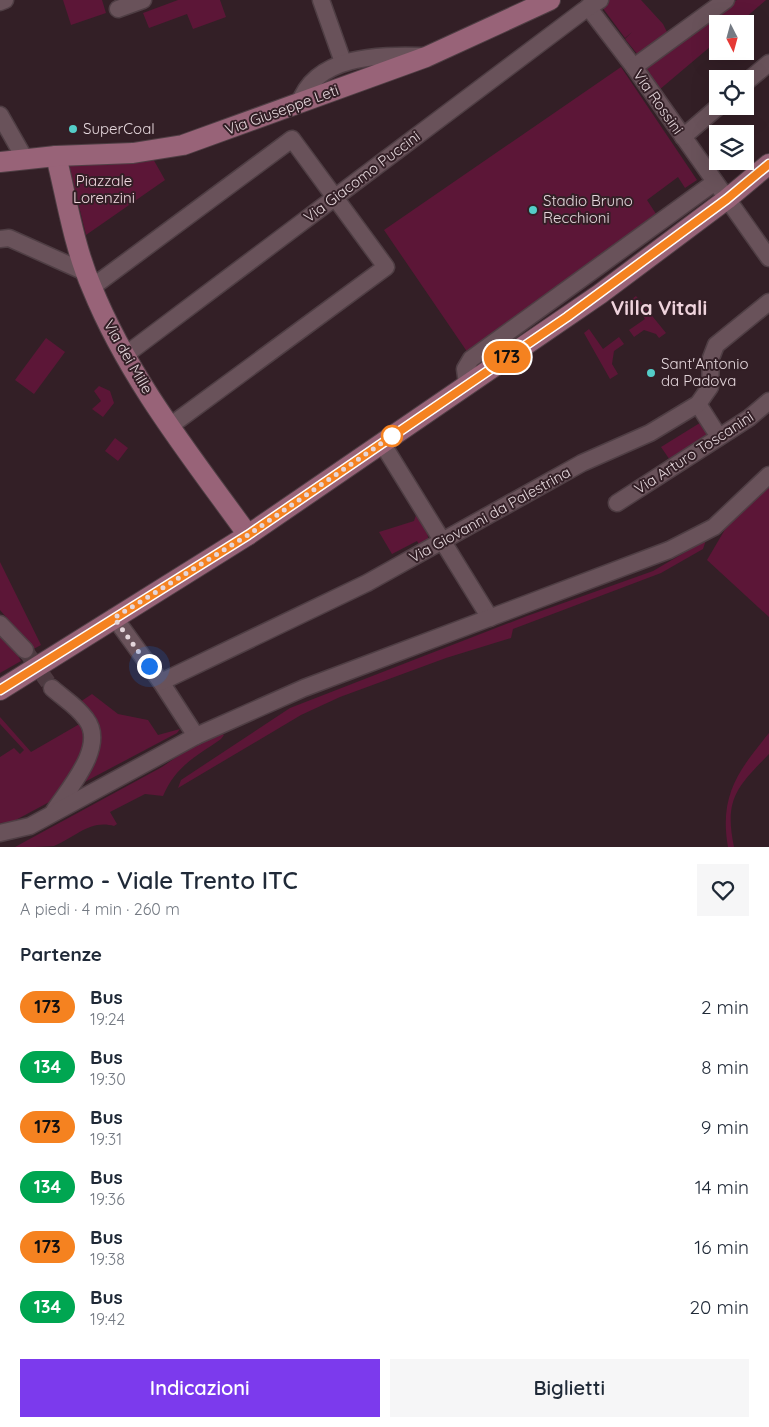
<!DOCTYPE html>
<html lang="it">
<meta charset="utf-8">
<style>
body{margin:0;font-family:Quicksand,sans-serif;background:#f6f6f7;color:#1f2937;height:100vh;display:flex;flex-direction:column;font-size:19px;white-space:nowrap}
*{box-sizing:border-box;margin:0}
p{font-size:16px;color:#747a83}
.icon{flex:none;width:28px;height:28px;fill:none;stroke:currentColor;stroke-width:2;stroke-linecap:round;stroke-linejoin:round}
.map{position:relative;height:847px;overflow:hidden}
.drawer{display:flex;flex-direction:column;background:#fff;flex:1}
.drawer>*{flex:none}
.badge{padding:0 10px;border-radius:16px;font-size:18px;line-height:32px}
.needle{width:32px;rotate:174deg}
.buttons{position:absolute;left:709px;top:15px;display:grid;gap:10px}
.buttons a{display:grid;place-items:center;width:45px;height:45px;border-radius:0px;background:#fff;box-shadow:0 5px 20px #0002;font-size:25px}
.you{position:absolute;width:25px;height:25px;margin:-12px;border:4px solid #fff;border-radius:50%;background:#1a73e8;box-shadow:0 0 0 8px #1a73e833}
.map>.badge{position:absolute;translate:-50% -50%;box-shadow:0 0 0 2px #fff}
h2{padding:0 20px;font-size:19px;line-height:45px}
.round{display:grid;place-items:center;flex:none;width:52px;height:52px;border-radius:0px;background:#f6f6f7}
.headline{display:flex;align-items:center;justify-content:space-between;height:85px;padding:0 20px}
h1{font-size:24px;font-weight:600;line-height:38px}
.cta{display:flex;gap:10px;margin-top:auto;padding:10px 20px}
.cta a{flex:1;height:58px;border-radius:0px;background:#7c3aed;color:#fff;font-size:20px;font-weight:600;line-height:58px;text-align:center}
.cta a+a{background:#f6f6f7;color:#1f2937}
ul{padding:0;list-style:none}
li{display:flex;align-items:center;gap:15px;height:60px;padding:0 20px}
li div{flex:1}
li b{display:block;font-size:19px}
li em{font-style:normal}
li .badge{min-width:55px;font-weight:700;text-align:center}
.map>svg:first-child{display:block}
</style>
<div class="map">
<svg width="769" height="847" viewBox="0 0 769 847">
<rect width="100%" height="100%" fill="#331f26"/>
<!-- green -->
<g fill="#5c1637">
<polygon points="63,0 102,0 106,13 71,25"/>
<polygon points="178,0 220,0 226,17 193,29 187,14 149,28 143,13"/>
<polygon points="609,0 641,0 663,24 667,32 638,55 625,39 632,32 625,38 602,7 603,3"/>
<polygon points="737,0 766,0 738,24 718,24 717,41 659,90 644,69 702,21"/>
<polygon points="621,67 697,180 685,188 678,177 647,200 660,220 468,353 384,230"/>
<polygon points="152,157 165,180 86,235 69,165"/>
<polygon points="636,296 666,333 659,338 656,334 644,330 634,337 629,330 645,319 632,299"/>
<polygon points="589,329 603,349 619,337 624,344 614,351 612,364 618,374 610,379 584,333"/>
<polygon points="46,338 65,352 34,394 15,380"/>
<polygon points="99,386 110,391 114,403 103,417 92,409 101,401 94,391"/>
<polygon points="703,421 714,437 672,463 661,447"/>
<polygon points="115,438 128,448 118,461 105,451"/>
<polygon points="769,485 769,617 707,560 727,526"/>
<path d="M 416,515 L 421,517 C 423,526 429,532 428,541 L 420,546 L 417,541 L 392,554 L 379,532 L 414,521 Z"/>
<polygon points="706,540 703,549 661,573 513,629 511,638 446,658 340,697 301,715 178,788 181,780 290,708 527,616 653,571"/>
<polygon points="0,562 41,645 28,652 21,643 13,625 0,610"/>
<polygon points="0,635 10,641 21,661 0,673"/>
<polygon points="92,694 118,714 148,720 158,735 180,729 177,733 77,786 93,757 77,704"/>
<polygon points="0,717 31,752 83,722 85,752 53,800 12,822 0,823 0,757 14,748 20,754 24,750 0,724"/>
<path d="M 769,733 L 769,754 C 737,787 724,799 734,847 L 728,847 C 719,796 738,771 769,733 Z"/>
<path d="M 222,734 L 224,735 L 221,739 C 195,757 176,766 163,796 L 145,794 L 110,812 L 117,824 L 114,826 C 91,819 75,837 54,846 C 44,847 26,847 15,847 L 162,767 L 185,751 Z"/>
</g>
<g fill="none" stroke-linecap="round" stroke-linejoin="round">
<!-- minor-tunnel -->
<polyline stroke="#4e3a41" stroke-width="16" stroke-dasharray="16 8" stroke-linecap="butt" points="25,650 52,688"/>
<defs>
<g id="minor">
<polyline points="321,0 343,62"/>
<polyline points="0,2 5,0"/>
<polyline points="588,7 634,67 769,258"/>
<polyline points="118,9 143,0"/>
<polyline points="634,67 726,0"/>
<polyline points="745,83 769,63"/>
<path d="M 299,104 C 316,55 378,55 422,56"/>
<polyline points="0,115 25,159"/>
<polyline points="683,137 719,106"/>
<polyline points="0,239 9,238 85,272"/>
<polyline points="91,288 292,139 386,267 170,426"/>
<polyline points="124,356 583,11 600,0"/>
<polyline points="467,384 465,369 471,359 715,182"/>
<polyline points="698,404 719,437"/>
<polyline points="382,443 490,618"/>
<polyline points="617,503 749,418 769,401"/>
<polyline points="114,617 161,682 196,736"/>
<polyline points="0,624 25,650"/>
<polyline points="161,682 367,583 582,463 650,433 698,404 710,387 711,358 716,345 769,302"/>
<path d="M 52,688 C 63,698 77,706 86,719 C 107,746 69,788 54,811"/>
<polyline points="0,833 30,826 196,736 304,688 669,550 714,527 769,475"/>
</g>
<g id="major">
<path d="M 56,156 C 67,200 74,247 92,288 C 129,379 191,456 248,535"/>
<polyline points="0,162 56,156 133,153 183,145 426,57 550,0"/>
<polyline points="0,690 248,535 600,294 727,199 769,164"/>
</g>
</defs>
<!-- minor casing -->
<use href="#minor" stroke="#4f3e44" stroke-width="19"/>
<!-- major casing -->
<use href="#major" stroke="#4f3e44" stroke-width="22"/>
<!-- minor -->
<use href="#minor" stroke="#69525a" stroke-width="16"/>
<!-- major -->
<use href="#major" stroke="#986378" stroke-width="20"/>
</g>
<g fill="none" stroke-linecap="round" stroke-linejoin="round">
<defs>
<polyline id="line" points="0,690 248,535 567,317 727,199 769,164"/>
</defs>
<!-- line casing -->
<use href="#line" stroke="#fff" stroke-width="11"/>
<!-- line -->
<use href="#line" stroke="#f58220" stroke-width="8"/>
<!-- walk -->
<polyline stroke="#e4d6db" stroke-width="5" stroke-dasharray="0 9" points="149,666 114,618 248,535 395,434 392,436"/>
</g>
<!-- markers -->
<g fill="#54cdc8" stroke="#331f26" stroke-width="2">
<circle cx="73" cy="129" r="5"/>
<circle cx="533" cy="210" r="5"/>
<circle cx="651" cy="373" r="5"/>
</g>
<circle fill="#fff" stroke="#f58220" stroke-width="2.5" cx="392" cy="436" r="10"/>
<g text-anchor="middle" stroke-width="4" stroke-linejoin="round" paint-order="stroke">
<!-- street labels -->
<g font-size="15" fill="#e4d6db" stroke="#331f26">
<text transform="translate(658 102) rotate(55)" y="5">Via Rossini</text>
<text transform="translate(282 110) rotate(-20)" y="5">Via Giuseppe Leti</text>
<text transform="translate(362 177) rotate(-37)" y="5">Via Giacomo Puccini</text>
<text transform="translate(128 357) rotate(60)" y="5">Via dei Mille</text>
<text transform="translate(694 453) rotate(-33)" y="5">Via Arturo Toscanini</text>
<text transform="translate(490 515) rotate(-29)" y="5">Via Giovanni da Palestrina</text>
</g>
<!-- poi labels -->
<g font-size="15" fill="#e4d6db" stroke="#331f26" text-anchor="start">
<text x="83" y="134">SuperCoal</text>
<text x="543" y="206">Stadio Bruno<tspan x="543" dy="17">Recchioni</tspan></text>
<text x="661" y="369">Sant'Antonio<tspan x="661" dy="17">da Padova</tspan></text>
</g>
<!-- park labels -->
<g font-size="15" fill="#efd6de" stroke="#331f26">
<text x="104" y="186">Piazzale<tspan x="104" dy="17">Lorenzini</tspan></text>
</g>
<!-- district labels -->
<g font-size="20" font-weight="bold" fill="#efd3dc" stroke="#331f26">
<text x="659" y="315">Villa Vitali</text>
</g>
</g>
</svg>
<div class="buttons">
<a><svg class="needle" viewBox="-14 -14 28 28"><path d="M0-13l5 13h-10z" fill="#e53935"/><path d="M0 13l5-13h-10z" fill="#747a83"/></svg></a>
<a><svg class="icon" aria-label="locate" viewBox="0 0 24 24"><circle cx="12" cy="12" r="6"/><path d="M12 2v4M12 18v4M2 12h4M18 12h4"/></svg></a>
<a><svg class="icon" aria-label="layers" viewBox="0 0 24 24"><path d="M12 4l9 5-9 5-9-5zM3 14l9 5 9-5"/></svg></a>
</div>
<div class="you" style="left:149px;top:666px"></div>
<b class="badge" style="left:507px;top:357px;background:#f58220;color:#111">173</b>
</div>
<section class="drawer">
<div class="headline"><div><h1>Fermo - Viale Trento ITC</h1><p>A piedi · 4 min · 260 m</p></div><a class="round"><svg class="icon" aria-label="heart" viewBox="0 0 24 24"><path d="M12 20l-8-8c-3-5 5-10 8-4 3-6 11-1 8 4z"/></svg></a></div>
<h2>Partenze</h2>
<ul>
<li><span class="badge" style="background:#f58220;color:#111">173</span><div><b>Bus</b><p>19:24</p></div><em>2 min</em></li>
<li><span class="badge" style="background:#00a651;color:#fff">134</span><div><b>Bus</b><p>19:30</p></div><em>8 min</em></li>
<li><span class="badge" style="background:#f58220;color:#111">173</span><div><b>Bus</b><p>19:31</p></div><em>9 min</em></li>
<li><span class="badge" style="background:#00a651;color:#fff">134</span><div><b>Bus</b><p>19:36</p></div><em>14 min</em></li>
<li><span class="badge" style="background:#f58220;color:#111">173</span><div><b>Bus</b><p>19:38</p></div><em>16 min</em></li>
<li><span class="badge" style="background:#00a651;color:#fff">134</span><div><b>Bus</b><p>19:42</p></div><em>20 min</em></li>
</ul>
<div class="cta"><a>Indicazioni</a><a>Biglietti</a></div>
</section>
